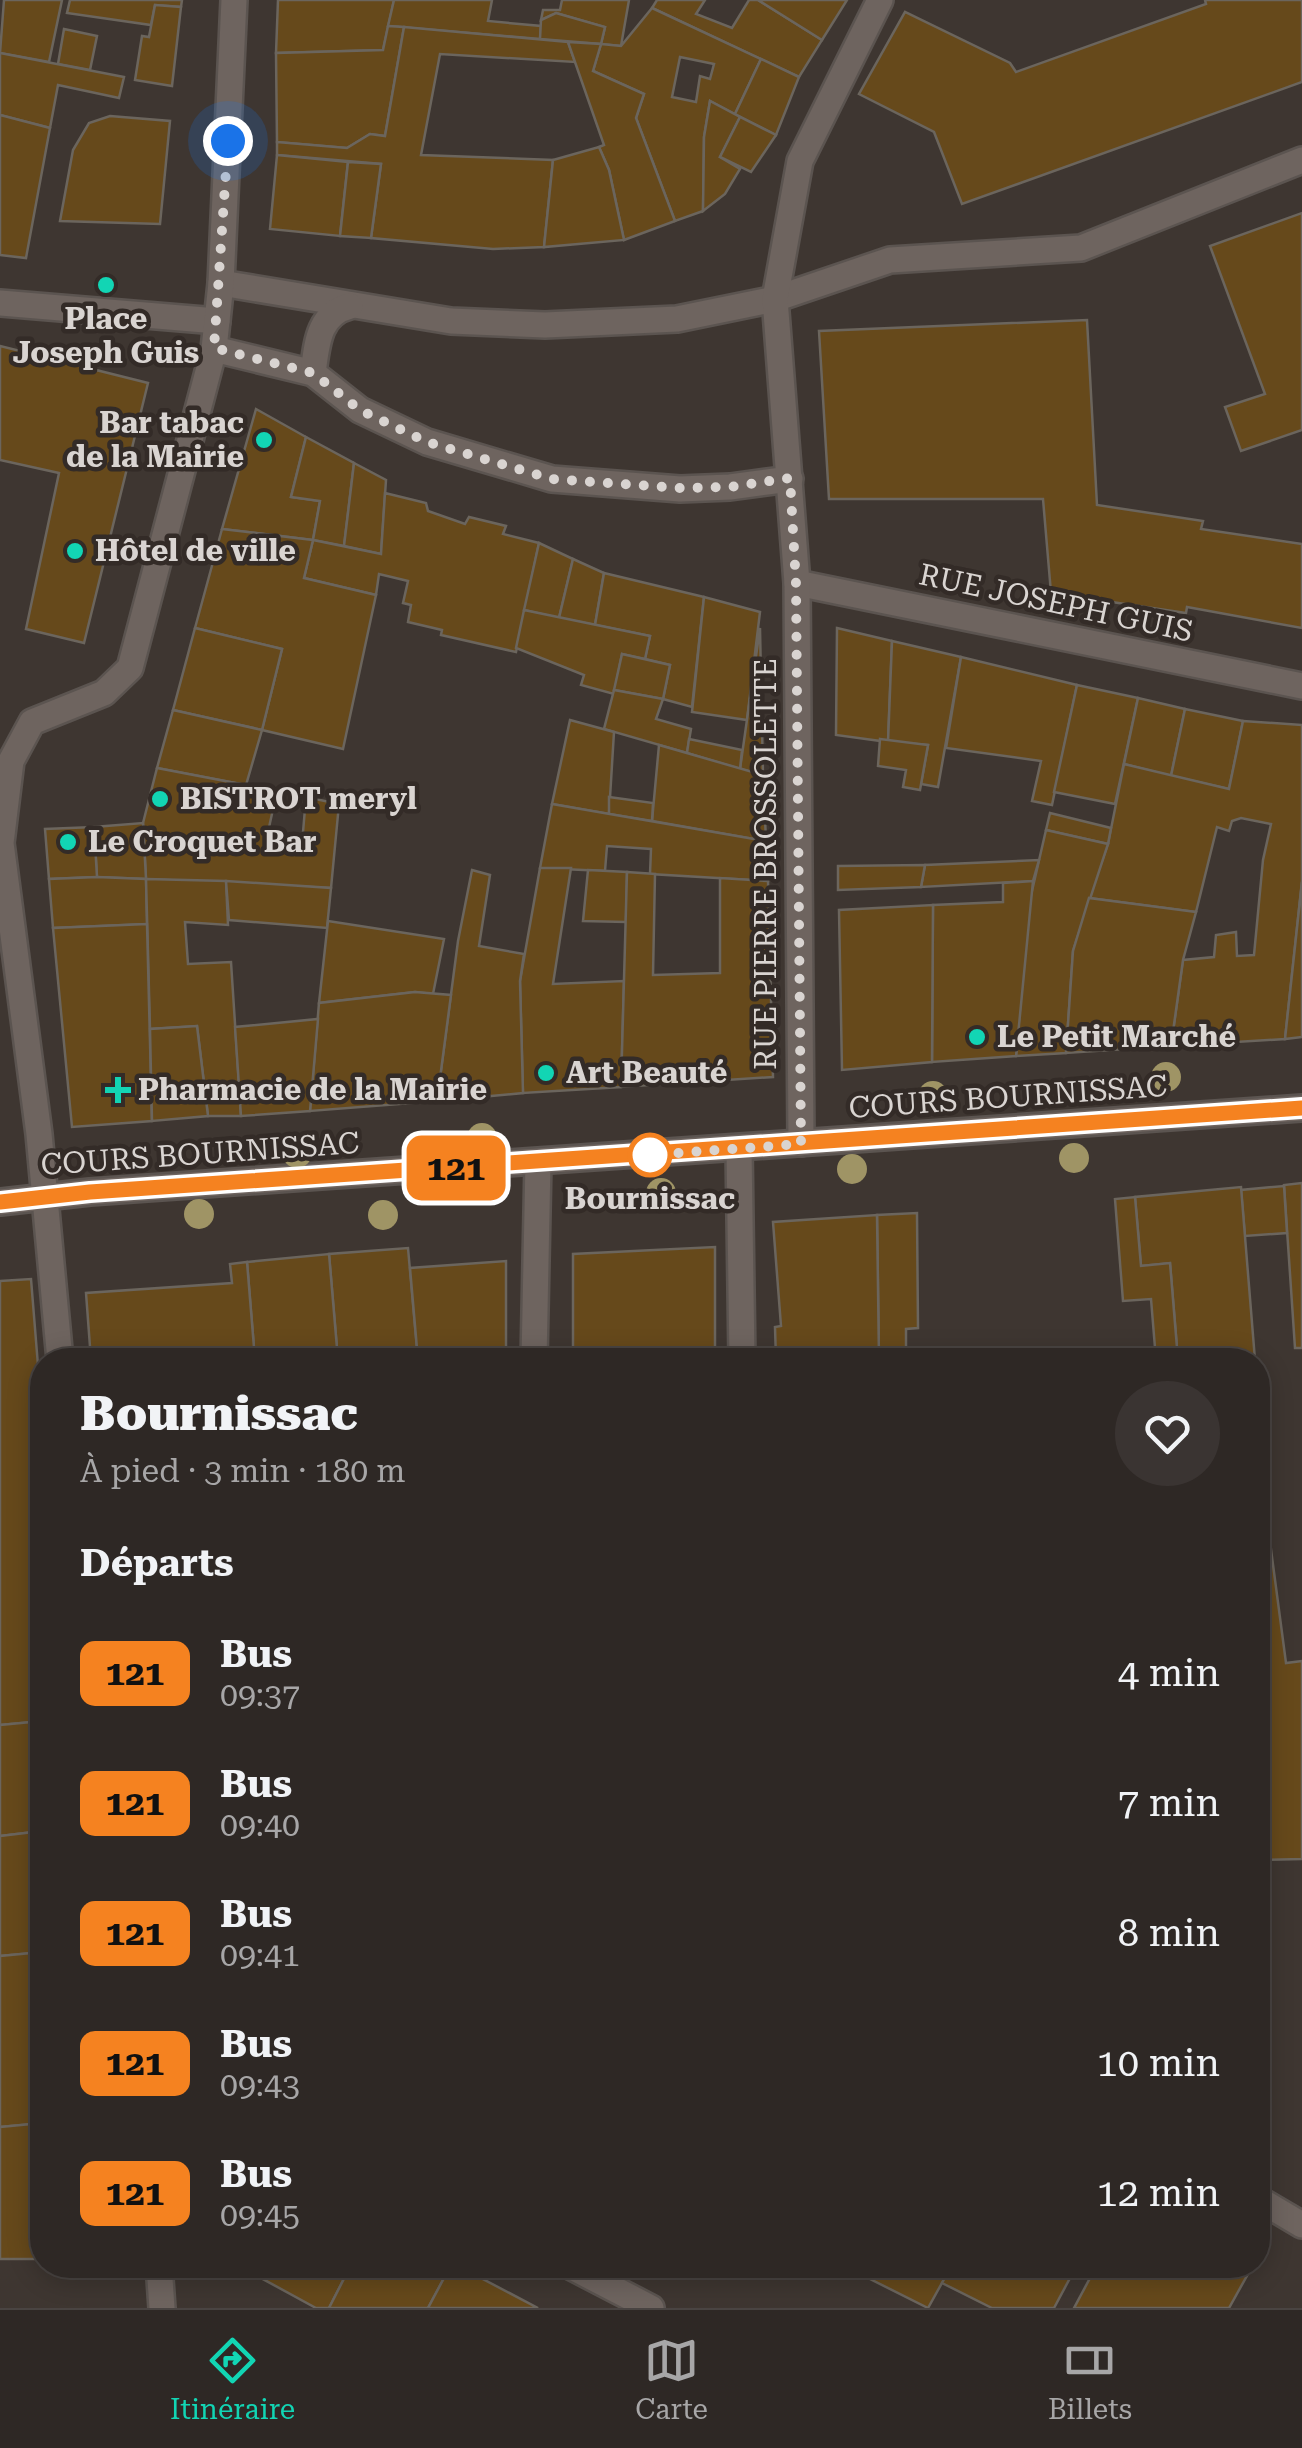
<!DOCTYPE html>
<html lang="fr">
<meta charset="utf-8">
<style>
body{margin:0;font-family:"Roboto Serif",serif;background:#3a3432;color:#f1f3f6;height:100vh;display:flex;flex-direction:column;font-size:38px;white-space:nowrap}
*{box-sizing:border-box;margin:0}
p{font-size:32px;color:#a7a6a7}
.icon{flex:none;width:55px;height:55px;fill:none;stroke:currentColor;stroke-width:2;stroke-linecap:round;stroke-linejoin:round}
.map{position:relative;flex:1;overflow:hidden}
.details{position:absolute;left:30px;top:1348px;width:1240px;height:930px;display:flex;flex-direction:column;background:#2e2825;border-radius:40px;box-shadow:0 5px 25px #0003,0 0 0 2px #494442}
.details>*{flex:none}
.badge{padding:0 20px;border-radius:15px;font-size:35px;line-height:65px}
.you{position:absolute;width:50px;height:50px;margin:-25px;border:8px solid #fff;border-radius:50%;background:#1a73e8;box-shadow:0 0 0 15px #1a73e833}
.map>.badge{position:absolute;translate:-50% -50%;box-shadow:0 0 0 5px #fff}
h2{padding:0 50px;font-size:38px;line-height:90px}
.round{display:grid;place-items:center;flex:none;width:105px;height:105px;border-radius:52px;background:#3a3432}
.overview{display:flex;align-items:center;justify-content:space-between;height:170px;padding:0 50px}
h1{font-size:48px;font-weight:800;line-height:75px}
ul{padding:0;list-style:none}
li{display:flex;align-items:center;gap:30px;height:130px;padding:0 50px}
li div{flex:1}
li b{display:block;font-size:38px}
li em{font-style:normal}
li .badge{min-width:110px;font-weight:700;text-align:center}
.tabs{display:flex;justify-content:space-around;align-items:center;height:140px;border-top:2px solid #494442;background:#2e2825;font-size:28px;color:#a7a6a7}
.tabs a{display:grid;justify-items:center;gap:5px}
.tabs .current{color:#12d5b4}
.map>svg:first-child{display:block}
</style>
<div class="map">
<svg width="1302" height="2308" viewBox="0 0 1302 2308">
<rect width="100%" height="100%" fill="#3e3631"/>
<!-- building -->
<g fill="#66491b" stroke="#6b655d" stroke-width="2.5" fill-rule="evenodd">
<polygon points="4,0 62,0 49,62 0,53"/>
<polygon points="70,0 182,0 181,7 155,5 151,25 67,13"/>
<polygon points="278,0 394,0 383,50 276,53"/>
<polygon points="394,0 492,0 488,21 541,26 540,39 388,26"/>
<polygon points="562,0 629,0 621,46 601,44 605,27 556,13 541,20 543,10 560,10"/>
<polygon points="657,0 705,0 696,14 732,28 749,0 758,0 822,40 799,77 652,8"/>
<polygon points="758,0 847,0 822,40"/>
<polygon points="1205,0 1302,0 1302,82 962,204 934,132 859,94 905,12 1010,63 1016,72 1206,4"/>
<polygon points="155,5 181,7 172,86 135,80 142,36 149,37"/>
<path d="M 652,8 L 761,59 L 735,114 L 710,101 L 704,137 L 703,211 L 675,221 L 636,118 L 644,94 L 593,71 L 601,44 L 621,46 ZM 680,57 L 714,64 L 710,79 L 700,76 L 696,102 L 672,97 Z"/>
<polygon points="556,13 605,27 601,44 540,39 541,20"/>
<polygon points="388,26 404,27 385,136 370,134 347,148 277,142 276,53 383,50"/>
<polygon points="404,27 568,42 575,62 440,54 421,155 553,160 544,247 493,249 371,238 381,164 277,155 277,142 347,148 370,134 385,136"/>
<polygon points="64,29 97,36 90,70 58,64"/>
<polygon points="568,42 601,44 593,71 644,94 636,118 675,221 624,240 609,170 599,147 604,145"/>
<polygon points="0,53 124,77 119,98 58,85 50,128 0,115"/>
<polygon points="761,59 799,77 776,135 735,114"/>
<polygon points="710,101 740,117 720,157 740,169 725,194 703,211 704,137"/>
<polygon points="0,115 50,128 26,258 0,255"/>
<polygon points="110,116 170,121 160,224 60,221 73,150 89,123"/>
<polygon points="740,117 776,135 751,172 720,157"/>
<polygon points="599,147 609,170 624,240 544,247 553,160"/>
<polygon points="277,155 348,162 340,236 270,229"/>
<polygon points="348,162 381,164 371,238 340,236"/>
<polygon points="1302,213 1302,430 1241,451 1225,407 1265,394 1210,246"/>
<polygon points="1087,320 1097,505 1203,521 1201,529 1302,544 1302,628 1187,607 1186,613 1051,593 1043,499 829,499 819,331"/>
<polygon points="0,346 148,383 84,643 26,629 59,473 0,460"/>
<polygon points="256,409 306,437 291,497 320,501 313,540 222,529"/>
<polygon points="306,437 354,463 344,546 313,540 320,501 291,497"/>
<polygon points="354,463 386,480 381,554 344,546"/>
<polygon points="385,493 426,503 428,511 465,524 469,517 506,526 503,534 539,543 516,652 441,635 442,630 408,622 411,605 403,603 408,581 379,574 376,595 304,578 313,540 381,554"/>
<polygon points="222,529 313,540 304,578 376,595 343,749 262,730 282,649 195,628"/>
<polygon points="539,543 573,559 559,618 524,610"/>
<polygon points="573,559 604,573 595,625 559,618"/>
<polygon points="604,573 704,597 692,707 663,699 670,665 645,659 650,636 595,625"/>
<polygon points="704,597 760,612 747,720 692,712"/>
<polygon points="524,610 650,636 645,659 622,654 614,694 581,685 584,675 516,648"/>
<polygon points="195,628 282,649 262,730 173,710"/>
<polygon points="760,628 763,775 740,769"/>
<polygon points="837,628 892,641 888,742 836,735"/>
<polygon points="892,641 961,657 938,787 921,784 928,745 888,742"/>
<polygon points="622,654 670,665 663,699 614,690"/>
<polygon points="961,657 1077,685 1052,805 1032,801 1041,761 946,748"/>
<polygon points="1077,685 1138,698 1115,804 1054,792"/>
<polygon points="614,690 663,699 656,719 691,729 687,753 604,729"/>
<polygon points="1138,698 1185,709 1171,776 1124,764"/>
<polygon points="1185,709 1243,721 1229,789 1171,776"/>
<polygon points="173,710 262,730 246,785 157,768"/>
<polygon points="570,720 614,732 609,814 552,804"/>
<polygon points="1243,721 1302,725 1302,881 1285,1039 1171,1046 1183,960 1214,957 1216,935 1236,932 1237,956 1254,955 1263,860 1271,824 1241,818 1232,821 1229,831 1217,827 1196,912 1089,898 1108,844 1124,764 1229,789"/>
<polygon points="689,739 742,750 740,769 687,753"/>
<polygon points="880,739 928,745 920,790 903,787 906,770 878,766"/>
<polygon points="659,745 763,775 766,841 652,821"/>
<polygon points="157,768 277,791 266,841 302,844 306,797 339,804 331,888 146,879 143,823"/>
<polygon points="609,797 653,803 652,821 609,814"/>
<polygon points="552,804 766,841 768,881 650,874 651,849 607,846 605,871 540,868"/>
<polygon points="1050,813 1111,828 1108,844 1046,830"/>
<polygon points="143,823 146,879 97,877 94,827"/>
<polygon points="94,827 97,877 49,879 45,829"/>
<polygon points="1046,830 1108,844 1073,951 1066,1053 1016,1056 1029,904"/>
<polygon points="1039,860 1033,881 921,887 925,865"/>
<polygon points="925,865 921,887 838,890 838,866"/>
<polygon points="540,868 571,868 553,984 624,981 621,1087 523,1093 520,981"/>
<polygon points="472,870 490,875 479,946 524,954 520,981 523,1093 437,1101 458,941"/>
<polygon points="588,870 627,872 626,922 583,921"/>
<polygon points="627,872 655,874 653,975 720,973 720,878 768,881 773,1077 621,1087"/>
<polygon points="97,877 146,879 147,924 53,928 49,879"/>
<polygon points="146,879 226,881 228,925 185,922 188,964 231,962 241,1116 208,1116 197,1026 150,1029"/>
<polygon points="226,881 331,888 327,928 229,920"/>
<polygon points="1033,881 1016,1056 932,1062 933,905 1003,902 1003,883"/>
<polygon points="1302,882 1302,1037 1285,1039"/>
<polygon points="1089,898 1196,912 1183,960 1171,1046 1066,1053 1073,951"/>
<polygon points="933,905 932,1062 842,1070 839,910"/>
<polygon points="328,921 444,939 433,994 415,992 319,1003"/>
<polygon points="147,924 152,1121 72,1127 53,928"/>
<polygon points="415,992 451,995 437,1101 310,1111 319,1003"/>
<polygon points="318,1019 310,1111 241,1116 235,1027"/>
<polygon points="197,1026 208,1116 152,1121 150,1029"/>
<polygon points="1302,1183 1302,1348 1295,1348 1284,1185"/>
<polygon points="1284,1186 1287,1233 1245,1236 1241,1190"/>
<polygon points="1241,1187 1255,1360 1178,1360 1170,1263 1141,1266 1135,1197"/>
<polygon points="1135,1197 1141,1266 1170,1263 1178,1360 1156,1360 1151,1299 1123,1301 1115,1199"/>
<polygon points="917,1213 918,1328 906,1329 906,1360 879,1360 877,1215"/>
<polygon points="877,1215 879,1360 776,1360 775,1327 781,1326 773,1222"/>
<polygon points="715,1247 715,1360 573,1360 573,1254"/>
<polygon points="408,1248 418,1360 338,1360 329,1254"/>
<polygon points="329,1254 338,1360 255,1360 247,1262"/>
<polygon points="506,1261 506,1360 418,1360 410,1268"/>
<polygon points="247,1262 255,1360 91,1360 86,1293 232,1283 230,1264"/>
<polygon points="31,1279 42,1415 42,1721 0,1725 0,1281"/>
<polygon points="1258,1394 1270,1542 1258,1543"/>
<polygon points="1270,1542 1286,1663 1302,1661 1302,1859 1258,1860 1258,1543"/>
<polygon points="42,1721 42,1831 0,1836 0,1725"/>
<polygon points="42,1831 42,1952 0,1956 0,1836"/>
<polygon points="42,1952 42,2123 0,2127 0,1956"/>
<polygon points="42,2123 42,2259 0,2259 0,2127"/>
<polygon points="237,2265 351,2265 329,2308 316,2308"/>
<polygon points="351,2265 451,2265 428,2308 329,2308"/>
<polygon points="451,2265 456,2265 538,2308 428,2308"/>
<polygon points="842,2265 952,2265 928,2308"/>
<polygon points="952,2265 1077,2265 1054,2308 992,2308 942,2283"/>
<polygon points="1097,2265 1096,2265 1253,2265 1229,2308 1074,2308"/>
</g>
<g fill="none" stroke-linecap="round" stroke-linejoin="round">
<defs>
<g id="minor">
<polyline points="221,283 451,321 545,325 677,319 775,299 890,260 1081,248 1302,160"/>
<polyline points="0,303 217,321"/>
<polyline points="214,349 313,373 360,410 427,442 552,479 680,489 730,487 790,479"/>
<path d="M 313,373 C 317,344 318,314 350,306"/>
<polyline points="797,583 1302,686"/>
<polyline points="801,1143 797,583 775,299 800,161 880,0"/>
<polyline points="739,1148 742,1360"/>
<polyline points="0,1202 90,1192 1302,1108"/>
<polyline points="60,1360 39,1134 1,843 11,761 32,722 104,693 130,668 214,349 221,283 234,0"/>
<polyline points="534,1360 538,1162"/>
<polyline points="1258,2199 1302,2225"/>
<polyline points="159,2265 162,2308"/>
<polyline points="568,2265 651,2308"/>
</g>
</defs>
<!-- minor casing -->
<use href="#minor" stroke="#5b5450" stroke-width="30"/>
<!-- minor -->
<use href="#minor" stroke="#6e645f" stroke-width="25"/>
</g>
<!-- trees -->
<g fill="#9f9465">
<circle cx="1166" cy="1077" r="15"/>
<circle cx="933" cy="1096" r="15"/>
<circle cx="482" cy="1138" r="15"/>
<circle cx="297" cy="1153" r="15"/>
<circle cx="1074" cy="1158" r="15"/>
<circle cx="852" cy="1169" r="15"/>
<circle cx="661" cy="1193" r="15"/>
<circle cx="199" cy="1214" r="15"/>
<circle cx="383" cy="1215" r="15"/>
</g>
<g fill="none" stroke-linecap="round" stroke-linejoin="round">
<defs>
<polyline id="line" points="0,1202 90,1192 1302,1108"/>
</defs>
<!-- line casing -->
<use href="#line" stroke="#fff" stroke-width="22"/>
<!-- line -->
<use href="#line" stroke="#f58220" stroke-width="15"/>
<!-- walk -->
<polyline stroke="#d9d4d1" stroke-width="10" stroke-dasharray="0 18" points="228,141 214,348 313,373 360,410 427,442 552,479 680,488 730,487 790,478 796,584 801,1144 650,1155"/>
</g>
<!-- markers -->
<g fill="#12d5b4" stroke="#332b27" stroke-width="4">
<circle cx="106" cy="285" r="10"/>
<circle cx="264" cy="440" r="10"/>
<circle cx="75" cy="551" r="10"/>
<circle cx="160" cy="799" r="10"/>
<circle cx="68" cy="842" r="10"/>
<circle cx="977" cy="1037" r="10"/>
<circle cx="546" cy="1073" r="10"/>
<path d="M113 1075h10v10h10v10h-10v10h-10v-10h-10v-10h10z"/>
</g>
<circle fill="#fff" stroke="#f58220" stroke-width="5" cx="650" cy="1155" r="20"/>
<g text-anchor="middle" stroke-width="9" stroke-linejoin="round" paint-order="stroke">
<!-- poi labels -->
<g font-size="30" font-weight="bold" fill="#d9d4d1" stroke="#332b27" text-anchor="start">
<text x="106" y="329" text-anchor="middle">Place<tspan x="106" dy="34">Joseph Guis</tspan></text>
<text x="244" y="433" text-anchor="end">Bar tabac<tspan x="244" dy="34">de la Mairie</tspan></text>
<text x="95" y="561">Hôtel de ville</text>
<text x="180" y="809">BISTROT meryl</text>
<text x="88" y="852">Le Croquet Bar</text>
<text x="997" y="1047">Le Petit Marché</text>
<text x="566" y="1083">Art Beauté</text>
<text x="138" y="1100">Pharmacie de la Mairie</text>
</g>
<!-- street labels -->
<g font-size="30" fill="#d9d4d1" stroke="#332b27">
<text transform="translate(1056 603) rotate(12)" y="10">RUE JOSEPH GUIS</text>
<text transform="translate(766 864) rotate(-90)" y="10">RUE PIERRE BROSSOLETTE</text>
<text transform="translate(1008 1097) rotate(-4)" y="10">COURS BOURNISSAC</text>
<text transform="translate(200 1154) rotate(-4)" y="10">COURS BOURNISSAC</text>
</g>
<!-- stop labels -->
<g font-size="30" font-weight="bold" fill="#d9d4d1" stroke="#332b27">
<text x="650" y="1209">Bournissac</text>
</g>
</g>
</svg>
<div class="you" style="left:228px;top:141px"></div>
<b class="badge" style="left:456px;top:1168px;background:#f58220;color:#111">121</b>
<section class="details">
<div class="overview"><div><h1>Bournissac</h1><p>À pied · 3 min · 180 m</p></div><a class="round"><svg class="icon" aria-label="heart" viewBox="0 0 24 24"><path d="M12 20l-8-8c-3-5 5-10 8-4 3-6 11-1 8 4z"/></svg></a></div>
<h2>Départs</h2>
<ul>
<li><span class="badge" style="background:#f58220;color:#111">121</span><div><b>Bus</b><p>09:37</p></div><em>4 min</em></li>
<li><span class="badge" style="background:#f58220;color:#111">121</span><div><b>Bus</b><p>09:40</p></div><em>7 min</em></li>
<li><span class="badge" style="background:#f58220;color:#111">121</span><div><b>Bus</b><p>09:41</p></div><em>8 min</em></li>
<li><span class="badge" style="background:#f58220;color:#111">121</span><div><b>Bus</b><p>09:43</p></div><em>10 min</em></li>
<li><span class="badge" style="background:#f58220;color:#111">121</span><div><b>Bus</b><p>09:45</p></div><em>12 min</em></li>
</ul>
</section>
</div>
<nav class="tabs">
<a class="current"><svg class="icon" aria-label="directions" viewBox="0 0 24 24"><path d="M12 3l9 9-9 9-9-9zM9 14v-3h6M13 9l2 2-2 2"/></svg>Itinéraire</a>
<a><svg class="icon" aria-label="map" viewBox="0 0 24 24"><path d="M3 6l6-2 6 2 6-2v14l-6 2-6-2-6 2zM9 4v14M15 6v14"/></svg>Carte</a>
<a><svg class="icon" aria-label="tickets" viewBox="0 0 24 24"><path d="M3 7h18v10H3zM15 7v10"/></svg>Billets</a>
</nav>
